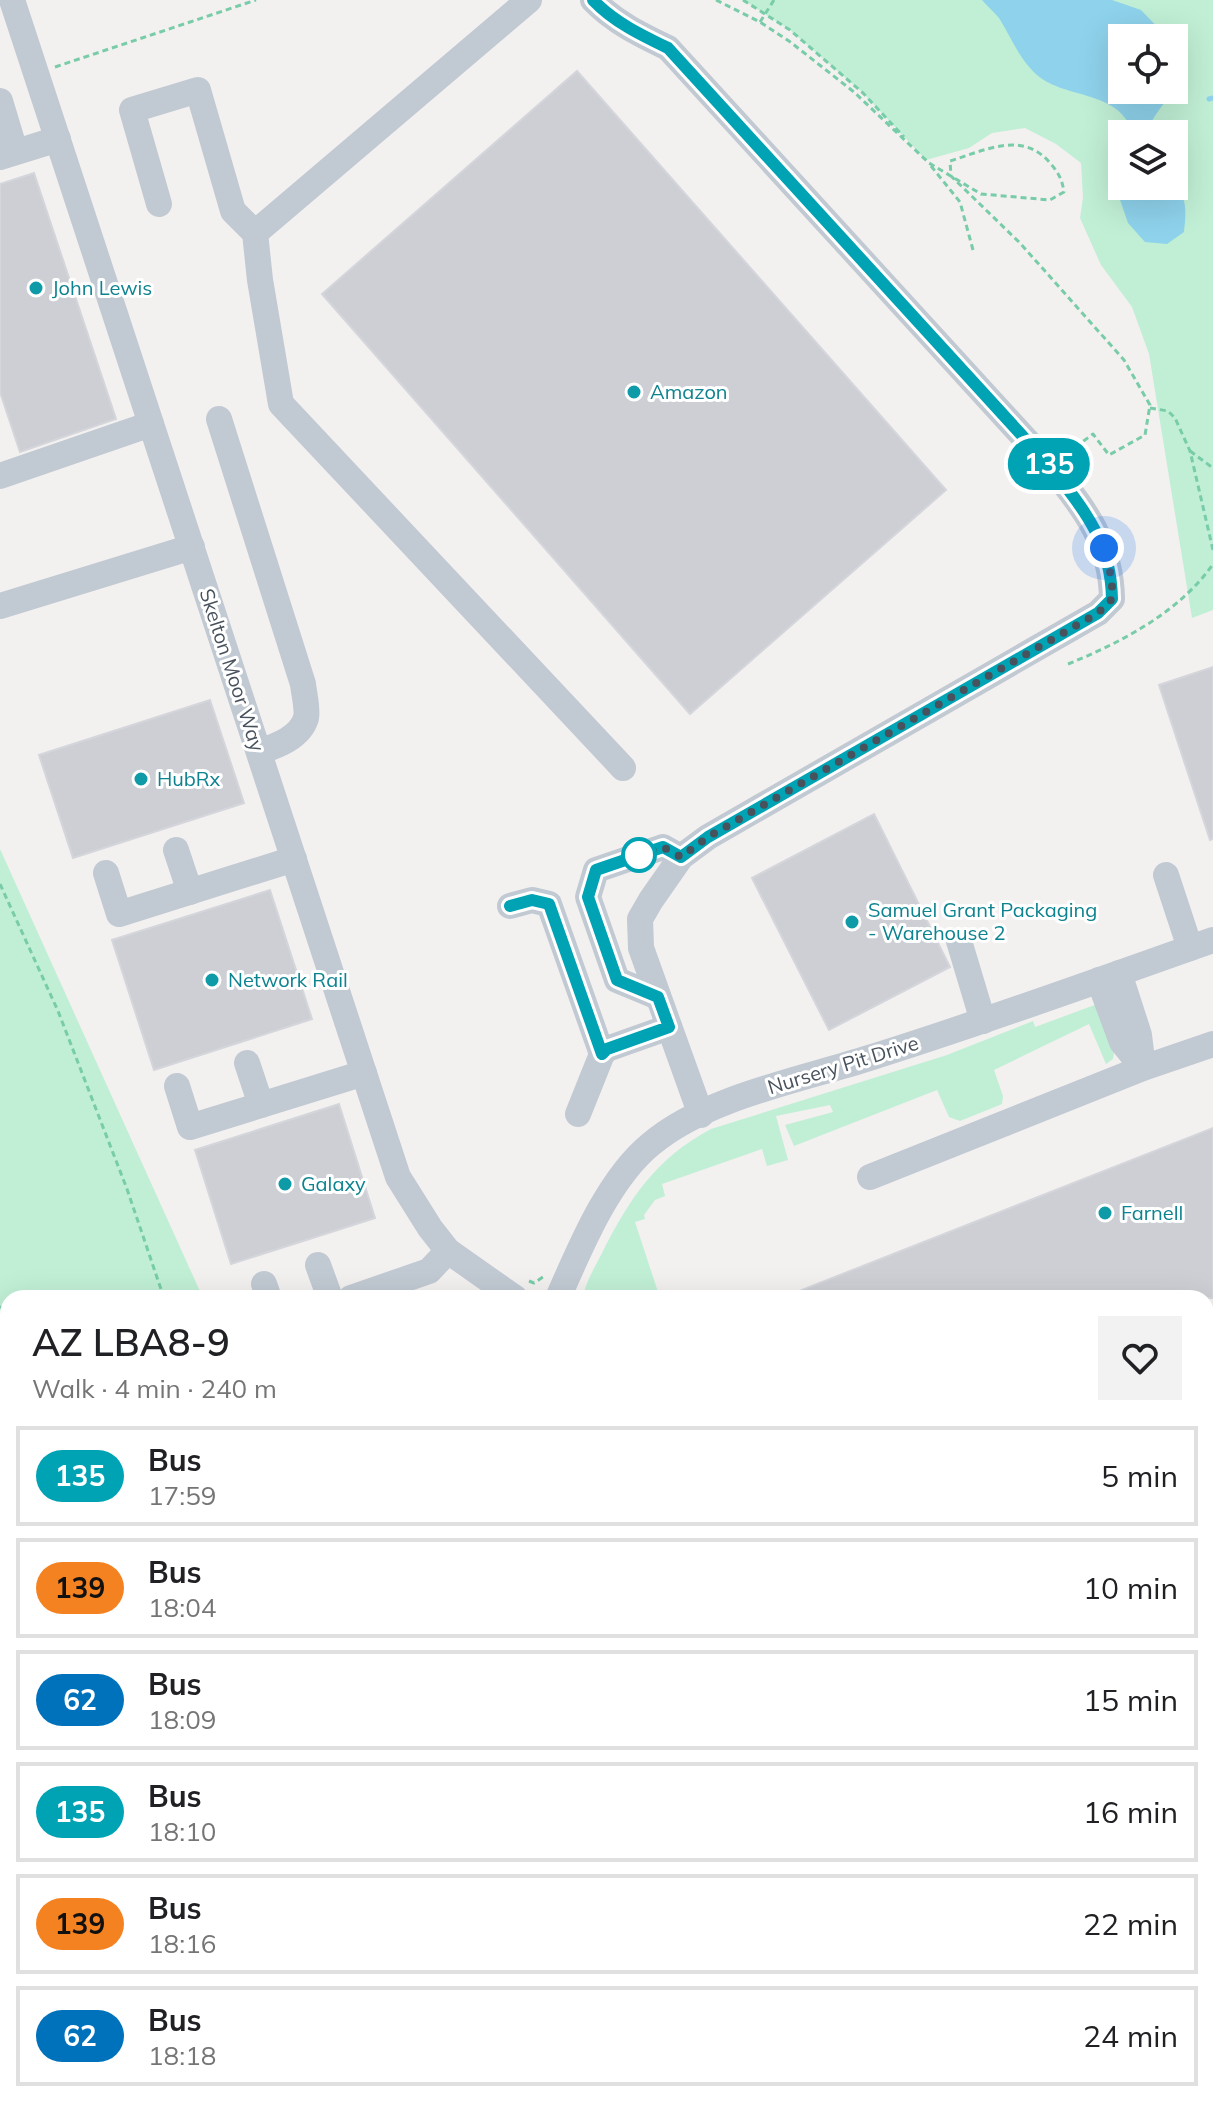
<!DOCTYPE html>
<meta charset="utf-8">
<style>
body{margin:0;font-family:Mulish,sans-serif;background:#f2f2f2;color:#202124;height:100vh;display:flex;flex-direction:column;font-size:30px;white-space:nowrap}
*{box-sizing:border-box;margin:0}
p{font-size:26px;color:#757577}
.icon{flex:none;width:44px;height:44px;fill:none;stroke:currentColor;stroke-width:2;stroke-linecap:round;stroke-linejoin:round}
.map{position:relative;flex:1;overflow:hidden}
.side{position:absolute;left:0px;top:1290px;width:1214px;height:824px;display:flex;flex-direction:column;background:#fff;border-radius:24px 24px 0 0;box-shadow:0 8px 32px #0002}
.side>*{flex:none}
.badge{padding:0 16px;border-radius:26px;font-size:28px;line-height:52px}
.buttons{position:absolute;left:1108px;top:24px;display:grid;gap:16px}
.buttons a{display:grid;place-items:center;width:80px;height:80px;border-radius:0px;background:#fff;box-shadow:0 8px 32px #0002;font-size:40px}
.you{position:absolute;width:40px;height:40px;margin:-20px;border:6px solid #fff;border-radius:50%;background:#1a73e8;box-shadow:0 0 0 12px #1a73e833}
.map>.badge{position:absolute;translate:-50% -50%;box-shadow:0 0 0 4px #fff}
.round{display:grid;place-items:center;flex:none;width:84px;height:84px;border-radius:0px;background:#f2f2f2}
.head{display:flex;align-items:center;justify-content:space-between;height:136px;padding:0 32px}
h1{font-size:38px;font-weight:600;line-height:60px}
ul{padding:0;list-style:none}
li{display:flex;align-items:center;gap:24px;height:100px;margin:0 16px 12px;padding:0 16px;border:4px solid #e0e0e0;border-radius:0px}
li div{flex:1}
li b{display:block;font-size:30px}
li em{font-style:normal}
li .badge{min-width:88px;font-weight:700;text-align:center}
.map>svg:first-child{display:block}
</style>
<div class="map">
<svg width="1213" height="2114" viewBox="0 0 1213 2114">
<rect width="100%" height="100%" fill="#f3f0f0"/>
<!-- green -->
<g fill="#c0efd5" fill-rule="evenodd">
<path d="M 743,0 L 1213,0 L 1213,610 L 1192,618 L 1149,354 L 1132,307 L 1101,265 L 1080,218 L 1083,198 L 1081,163 L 1056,144 L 1025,128 L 992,133 L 969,148 L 926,160 L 863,93 L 790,30 ZM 1122,38 L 1174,38 L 1174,90 L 1122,90 ZM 1122,134 L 1174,134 L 1174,186 L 1122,186 Z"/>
<polygon points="0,849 203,1298 8,1298 8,2106 195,2106 186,2114 0,2114"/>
<path d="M 1100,1003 L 1115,1048 L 1113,1059 L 1106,1064 L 1089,1024 L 994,1070 L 1003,1096 L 1002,1104 L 960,1121 L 949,1117 L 937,1090 L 794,1146 L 785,1125 L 833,1112 L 830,1105 L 776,1116 L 788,1160 L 767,1166 L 762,1149 L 662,1184 L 665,1196 L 655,1200 L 644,1215 L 645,1219 L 635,1222 L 660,1298 L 583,1298 C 585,1283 595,1267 602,1253 C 630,1198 655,1159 711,1129 L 947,1055 L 1033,1021 L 1035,1027 Z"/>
<polygon points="1213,1485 1213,1616 1206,1619 1206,1487"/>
<polygon points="1213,1635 1213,2001 1208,2008 1206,2007 1206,1638"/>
<polygon points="230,2106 266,2106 259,2114 221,2114"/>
<polygon points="291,2106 353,2106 346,2114 285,2114"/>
<polygon points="635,2106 683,2106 683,2114 636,2114"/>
<polygon points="703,2106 744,2106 742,2114 700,2114"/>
</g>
<!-- water -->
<g fill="#8ed2eb">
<path d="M 982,0 L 1112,0 L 1141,10 L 1168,38 L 1122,38 L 1122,90 L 1174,90 L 1174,50 C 1193,88 1154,103 1147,134 L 1133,134 C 1120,89 1066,100 1037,75 C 1019,59 1011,37 999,18 C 994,12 987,6 982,0 Z"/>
<path d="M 1174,184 C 1188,197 1186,214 1184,232 L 1167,244 L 1145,242 L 1128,223 L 1119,197 L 1127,186 Z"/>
</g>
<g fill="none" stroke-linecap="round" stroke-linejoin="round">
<!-- stream -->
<polyline stroke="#8ed2eb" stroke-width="5" points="1209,99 1213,98"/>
</g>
<!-- building -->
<g fill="#cdcfd5" stroke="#d4d6db" stroke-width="2">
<polygon points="577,71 946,490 690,714 322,294"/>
<polygon points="34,173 116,419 20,452 0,392 0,184"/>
<polygon points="1213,667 1213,839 1210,840 1159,685"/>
<polygon points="210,700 244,803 73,858 39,755"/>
<polygon points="874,814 950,967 829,1030 752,878"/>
<polygon points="270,890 312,1019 154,1070 112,940"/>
<polygon points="339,1104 375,1218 231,1264 195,1150"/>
<polygon points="1213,1128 1213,1298 785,1298 784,1297"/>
</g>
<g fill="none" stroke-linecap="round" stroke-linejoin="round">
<!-- path -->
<g stroke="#78cca8" stroke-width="3" stroke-dasharray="6 4" stroke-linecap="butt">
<path d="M 716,0 L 760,22 L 789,41 L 854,92 L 929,163 L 981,194 L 1050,200 L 1064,192 C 1062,179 1059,174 1051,164 C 1023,130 986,150 950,161 L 951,176 L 1020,243 L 1124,360 L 1150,405 L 1145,435 L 1109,455 L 1093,434 L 1066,454"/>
<polyline points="743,0 790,30 863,93 904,137"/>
<polyline points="760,22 774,0"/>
<polyline points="55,67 256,0"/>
<polyline points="931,166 960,202 973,250"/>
<polyline points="1150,408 1168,411 1175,418 1190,451 1213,550"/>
<polyline points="1190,451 1213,468"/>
<path d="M 1068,664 C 1120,643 1180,612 1213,564"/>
<polyline points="0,884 58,1011 127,1189 164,1298"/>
<polyline points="529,1281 534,1283 543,1277"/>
<polyline points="0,1307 8,1310"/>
<polyline points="0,1426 8,1425"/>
<polyline points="0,1461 8,1459"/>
<polyline points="1206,1623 1213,1620"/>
<polyline points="0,1630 8,1624"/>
<polyline points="1206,1839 1213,1845"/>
<polyline points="1206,1891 1213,1889"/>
<polyline points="1206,1922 1213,1911"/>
<polyline points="1206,2009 1213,2013"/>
<polyline points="429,2106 429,2114"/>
</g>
<!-- minor -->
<g stroke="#c1c9d2" stroke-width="26">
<polyline points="12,0 398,1177 430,1228 448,1251 515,1298"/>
<path d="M 593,0 C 614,22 641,35 668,48 L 1050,466 C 1084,509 1111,541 1112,599 L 1098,613 L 708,837 L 681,857 L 651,900 L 640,919 L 641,948 L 701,1115"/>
<polyline points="0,101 15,151"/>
<polyline points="0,157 58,139"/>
<polyline points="159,204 132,110 198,90 233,211 255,233 260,280 281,404 623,768"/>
<polyline points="255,233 529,0"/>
<path d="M 219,419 L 303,684 C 304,694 308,709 306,718 C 300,738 276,746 259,752"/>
<polyline points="0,476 151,424"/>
<polyline points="0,606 192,547"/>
<polyline points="176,850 190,892"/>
<polyline points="106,873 119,914 294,859"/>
<polyline points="1166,875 1190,948"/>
<polyline points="510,906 532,900 549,904 602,1054"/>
<polyline points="959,941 983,1021"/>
<polyline points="1099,980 1122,1042 1143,1068 1139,1035 1119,973"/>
<polyline points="658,997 617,980 588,897 596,870 663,847 681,857"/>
<polyline points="247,1063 261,1105"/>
<polyline points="177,1086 190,1127 364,1073"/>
<polyline points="578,1114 602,1054 607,1049 669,1027"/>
<polyline points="870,1177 1143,1068 1213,1044"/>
<polyline points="318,1265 330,1298"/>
<polyline points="264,1284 269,1298"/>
<polyline points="351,1298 429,1271 448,1251"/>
<path d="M 558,1298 C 580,1248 608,1179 651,1144 C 707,1097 800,1080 869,1058 C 985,1022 1099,980 1213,940"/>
<polyline points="1206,2099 1213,2104"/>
<polyline points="855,2106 871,2114"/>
<polyline points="206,2114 215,2106"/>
<polyline points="271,2114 277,2106"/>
<polyline points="473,2114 488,2106"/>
<polyline points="692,2114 693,2106"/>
</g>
</g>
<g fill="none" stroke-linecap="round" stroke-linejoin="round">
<defs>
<path id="line" d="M 510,906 L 532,900 L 549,904 L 602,1054 L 607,1049 L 669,1027 L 658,997 L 617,980 L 588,897 L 596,870 L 663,847 L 681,857 L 708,837 L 1098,613 L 1112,599 C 1111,541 1084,510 1050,466 L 668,48 C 641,35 614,22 593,0"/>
</defs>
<!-- line casing -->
<use href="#line" stroke="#fff" stroke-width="18"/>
<!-- line -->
<use href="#line" stroke="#00a3b4" stroke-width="12"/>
<!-- walk -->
<polyline stroke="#48525d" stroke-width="8" stroke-dasharray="0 14.4" points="639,855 663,847 681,857 708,837 1098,613 1112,599 1112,580 1104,548"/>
</g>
<!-- markers -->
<g fill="#0f9aa8" stroke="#fff" stroke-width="3">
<circle cx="36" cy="288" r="8"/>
<circle cx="634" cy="392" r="8"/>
<circle cx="141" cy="779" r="8"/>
<circle cx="852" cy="922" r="8"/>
<circle cx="212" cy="980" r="8"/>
<circle cx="285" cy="1184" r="8"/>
<circle cx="1105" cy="1213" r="8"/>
</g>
<circle fill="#fff" stroke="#00a3b4" stroke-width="4" cx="639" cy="855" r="16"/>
<g text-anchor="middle" stroke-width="6" stroke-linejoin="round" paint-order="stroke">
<!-- culture labels -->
<g font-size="20" fill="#0d838f" stroke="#fff" text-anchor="start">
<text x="52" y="295">John Lewis</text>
<text x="650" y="399">Amazon</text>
<text x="157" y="786">HubRx</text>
<text x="868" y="917">Samuel Grant Packaging<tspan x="868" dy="23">- Warehouse 2</tspan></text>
<text x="228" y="987">Network Rail</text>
<text x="301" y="1191">Galaxy</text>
<text x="1121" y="1220">Farnell</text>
</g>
<!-- street labels -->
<g font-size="20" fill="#48525d" stroke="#fff">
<text transform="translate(232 670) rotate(72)" y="7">Skelton Moor Way</text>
<text transform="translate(843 1065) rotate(-17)" y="7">Nursery Pit Drive</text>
</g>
</g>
</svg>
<div class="buttons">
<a><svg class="icon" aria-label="locate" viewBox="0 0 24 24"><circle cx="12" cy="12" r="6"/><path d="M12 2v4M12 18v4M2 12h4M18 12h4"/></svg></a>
<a><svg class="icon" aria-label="layers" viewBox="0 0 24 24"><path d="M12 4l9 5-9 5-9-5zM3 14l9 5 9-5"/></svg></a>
</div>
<div class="you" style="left:1104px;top:548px"></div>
<b class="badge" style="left:1049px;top:464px;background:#00a3b4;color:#fff">135</b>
<section class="side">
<div class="head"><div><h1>AZ LBA8-9</h1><p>Walk · 4 min · 240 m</p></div><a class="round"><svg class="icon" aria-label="heart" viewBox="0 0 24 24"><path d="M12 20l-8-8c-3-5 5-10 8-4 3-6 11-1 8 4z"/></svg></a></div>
<ul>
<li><span class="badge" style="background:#00a3b4;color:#fff">135</span><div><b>Bus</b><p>17:59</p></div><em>5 min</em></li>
<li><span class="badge" style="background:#f58220;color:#111">139</span><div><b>Bus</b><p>18:04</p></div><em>10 min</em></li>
<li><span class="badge" style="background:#0072bc;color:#fff">62</span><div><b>Bus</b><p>18:09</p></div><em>15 min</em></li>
<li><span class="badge" style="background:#00a3b4;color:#fff">135</span><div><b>Bus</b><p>18:10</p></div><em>16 min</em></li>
<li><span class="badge" style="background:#f58220;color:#111">139</span><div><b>Bus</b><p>18:16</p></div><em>22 min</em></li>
<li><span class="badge" style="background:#0072bc;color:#fff">62</span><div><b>Bus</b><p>18:18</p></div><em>24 min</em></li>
</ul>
</section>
</div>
